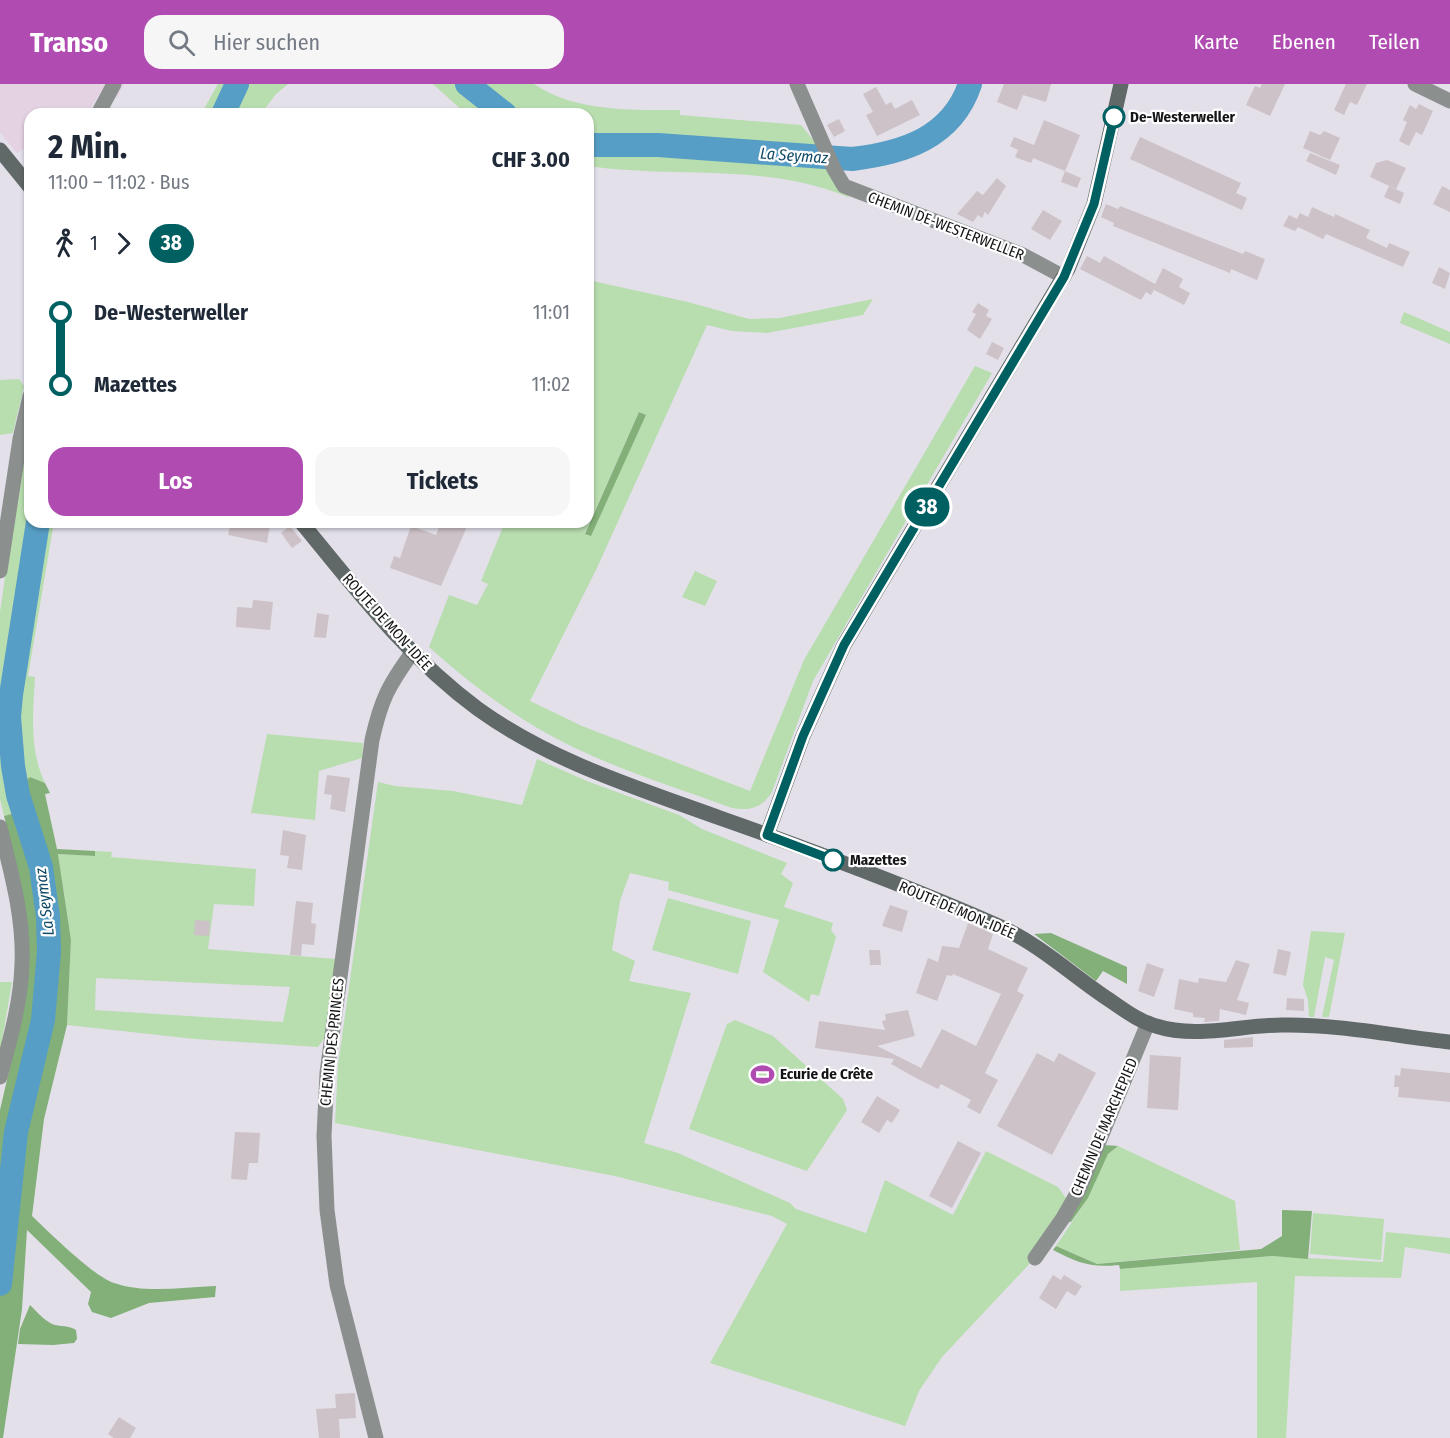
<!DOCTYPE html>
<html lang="de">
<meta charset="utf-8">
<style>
body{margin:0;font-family:"Fira Sans Condensed",sans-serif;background:#f6f6f7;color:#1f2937;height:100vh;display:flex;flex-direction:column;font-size:22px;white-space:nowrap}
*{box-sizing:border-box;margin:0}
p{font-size:20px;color:#747a83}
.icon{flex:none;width:33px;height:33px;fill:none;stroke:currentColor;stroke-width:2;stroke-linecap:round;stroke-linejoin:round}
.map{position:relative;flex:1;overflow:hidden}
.sheet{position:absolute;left:24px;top:24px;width:570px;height:420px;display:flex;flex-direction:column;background:#fff;border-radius:18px;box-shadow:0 2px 4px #0004}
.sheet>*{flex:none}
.badge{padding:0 12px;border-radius:20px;font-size:21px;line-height:39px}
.map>.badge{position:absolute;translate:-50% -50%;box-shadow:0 0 0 3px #fff}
.legs{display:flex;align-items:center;gap:9px;height:66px;padding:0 24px;font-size:20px}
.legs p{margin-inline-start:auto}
.summary{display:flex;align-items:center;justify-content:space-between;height:102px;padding:0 24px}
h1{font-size:33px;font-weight:700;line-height:45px}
.primary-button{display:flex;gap:12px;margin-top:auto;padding:12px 24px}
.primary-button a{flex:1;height:69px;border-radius:18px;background:#b04cb1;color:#fff;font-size:24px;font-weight:700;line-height:69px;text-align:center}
.primary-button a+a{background:#f6f6f7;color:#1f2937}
ul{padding:0 24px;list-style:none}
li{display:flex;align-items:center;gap:21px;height:72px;font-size:22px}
li i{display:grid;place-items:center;width:9px;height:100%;margin:0 8px;background:currentColor}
li i::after{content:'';width:15px;height:15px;margin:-8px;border:4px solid;border-radius:50%;background:#fff}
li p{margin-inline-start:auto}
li:first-child i{background:linear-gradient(#0000 50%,currentColor 0)}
li:last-child i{background:linear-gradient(currentColor 50%,#0000 0)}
header{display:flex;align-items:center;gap:36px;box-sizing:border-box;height:84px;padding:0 30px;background:#b04cb1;color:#fff}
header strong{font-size:28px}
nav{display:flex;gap:33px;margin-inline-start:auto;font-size:21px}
.search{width:420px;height:54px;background:#f6f6f7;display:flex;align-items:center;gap:15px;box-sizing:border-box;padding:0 21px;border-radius:18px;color:#747a83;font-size:22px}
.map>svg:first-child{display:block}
</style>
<header>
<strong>Transo</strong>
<div class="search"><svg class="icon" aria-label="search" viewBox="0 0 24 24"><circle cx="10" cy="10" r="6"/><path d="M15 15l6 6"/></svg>Hier suchen</div>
<nav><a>Karte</a><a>Ebenen</a><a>Teilen</a></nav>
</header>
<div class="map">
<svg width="1450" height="1354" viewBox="0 0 1450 1354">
<rect width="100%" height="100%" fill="#e3e0ea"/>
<!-- medical -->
<polygon fill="#e4d2e2" points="0,0 124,0 117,14 101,7 87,30 30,30 30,61 17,69 0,48"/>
<!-- green -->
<g fill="#b8ddaf" fill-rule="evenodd">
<polygon points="218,0 288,0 276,10 261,30 201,30"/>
<path d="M 433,0 L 534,0 C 575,28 632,26 680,26 L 680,31 L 801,41 L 818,62 L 834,97 L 850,114 C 767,78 676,95 588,82 L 588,30 L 466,30 Z"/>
<path d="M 588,196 L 688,218 L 749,235 L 780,234 L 873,215 L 863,231 L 767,249 L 732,247 L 707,241 L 596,486 L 530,617 L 582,642 L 750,707 L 804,576 L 975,282 L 992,289 L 813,597 L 772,708 C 762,724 750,727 732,724 C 680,705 625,688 575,664 C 521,638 473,603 429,563 L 449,511 L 477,521 L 488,500 L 481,497 L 505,438 L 588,438 ZM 639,328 L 646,331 L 590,452 L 585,449 Z"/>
<polygon points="1404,228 1450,248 1450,260 1400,239"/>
<polygon points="19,295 24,302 13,349 0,351 0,296"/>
<path d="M 30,338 L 28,380 L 30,381 L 30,438 L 54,438 L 28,592 L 35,593 C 33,629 29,666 45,699 L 30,693 L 26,726 L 4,732 L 0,715 L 0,528 L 22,375 Z"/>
<polygon points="695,487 717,497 705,522 682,513"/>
<polygon points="267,650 363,659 362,674 319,687 315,736 251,729"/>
<polygon points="537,675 587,697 679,731 702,745 787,779 781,790 793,799 784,823 833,839 831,846 836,853 819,912 811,910 809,918 763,888 779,836 668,806 669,798 630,789 620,817 612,866 635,877 629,897 691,909 644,1059 678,1069 790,1119 796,1125 866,1149 885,1096 953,1131 986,1067 1058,1103 1068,1117 1035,1174 942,1273 919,1307 905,1342 710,1279 787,1140 772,1132 615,1092 335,1039 338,981 378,698 395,702 453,707 522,721"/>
<path d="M 95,767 L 112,768 L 111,773 L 256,785 L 254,822 L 214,820 L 208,865 L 336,875 L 326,952 L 318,963 L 195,955 L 67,941 L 71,856 L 58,770 L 95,772 ZM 96,894 L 290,903 L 283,938 L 95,926 Z"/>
<polygon points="668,814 751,837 738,890 652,866"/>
<polygon points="1311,847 1345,849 1329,933 1322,933 1334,876 1325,873 1314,933 1309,933 1308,916 1303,901"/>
<polygon points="0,898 12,898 0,969"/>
<polygon points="735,936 773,952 843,1015 847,1026 807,1087 689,1045 727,940"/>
<polygon points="1118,1062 1235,1117 1240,1166 1097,1180 1056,1162 1088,1114 1108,1070"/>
<polygon points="1313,1129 1384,1135 1381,1176 1310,1170"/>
<polygon points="1386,1148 1450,1154 1450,1170 1405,1163 1401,1194 1295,1192 1286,1354 1257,1354 1257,1198 1120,1207 1120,1185 1273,1172 1383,1178"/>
</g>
<!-- forest -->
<g fill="#82b078">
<polygon points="639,328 646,331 591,452 585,450"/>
<path d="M 30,693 L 45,699 L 50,709 L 45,710 L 57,765 L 95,767 L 95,772 L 58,770 L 71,856 L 67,941 L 44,1035 L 32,1132 C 50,1149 93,1192 114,1199 C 146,1210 183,1203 216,1202 L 215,1213 L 149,1219 L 111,1234 L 92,1228 L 88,1220 L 91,1208 L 27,1146 L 22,1225 L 3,1354 L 0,1354 L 0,1026 L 18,948 L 13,768 L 4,732 L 26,726 L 20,702 Z"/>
<polygon points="1051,849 1127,883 1127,900 1103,887 1096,897 1034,850"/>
<polygon points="1104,1061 1118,1062 1108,1070 1088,1114 1071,1138 1067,1137"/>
<path d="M 1282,1126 L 1312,1127 L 1308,1175 L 1273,1172 L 1120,1185 L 1119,1181 C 1090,1184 1079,1179 1053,1166 L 1056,1162 L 1097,1180 L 1261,1165 L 1282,1152 Z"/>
<path d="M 30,1221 C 37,1228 43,1235 52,1240 C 60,1243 69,1241 76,1246 L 77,1255 L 74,1259 L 53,1261 L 18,1260 L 20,1245 Z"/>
</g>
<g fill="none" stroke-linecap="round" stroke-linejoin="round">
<!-- river -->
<g stroke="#569ec5" stroke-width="24">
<polyline points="467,0 505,30"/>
<polyline points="223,30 237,0"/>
<path d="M 588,61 L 658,61 L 852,75 C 903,69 952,54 970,0"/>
<polyline points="0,1200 16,1048 43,936 49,868 48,833 41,783 18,711 13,682 9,633 11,611 38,438"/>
</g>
</g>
<!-- building -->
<g fill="#cdc2c7">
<polygon points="1004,0 1051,0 1046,18 1023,11 1017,26 997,18"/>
<polygon points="1262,0 1285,0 1270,32 1246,21 1255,2 1260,4"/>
<polygon points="1346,0 1367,0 1357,21 1350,18 1344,31 1334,26"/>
<polygon points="876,3 886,21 891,18 895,25 912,16 920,31 877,52 866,31 873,28 863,10"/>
<polygon points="1419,20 1433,27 1422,51 1416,48 1409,62 1399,57 1407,38 1403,36 1410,21 1416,25"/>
<polygon points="839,35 845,47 834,53 827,41"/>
<polygon points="1044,36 1080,51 1065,87 1033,74 1031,79 1015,73 1018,66 1010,62 1014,53 1034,61"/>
<polygon points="1310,47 1320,51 1324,47 1340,54 1330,76 1303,64"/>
<polygon points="1140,53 1241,99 1236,109 1247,114 1242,126 1130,75"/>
<polygon points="1310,69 1340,81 1336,91 1306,77"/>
<polygon points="1387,76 1406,84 1396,105 1370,93 1376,79"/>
<polygon points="1065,87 1081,94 1077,104 1061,98"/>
<polygon points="997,94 1006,102 988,131 985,128 982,134 978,131 973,138 957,130 977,107 983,111"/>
<polygon points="1389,102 1404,109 1400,120 1384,113"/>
<polygon points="1442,102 1450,106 1450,128 1433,120"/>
<polygon points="1106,120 1118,125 1120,122 1243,170 1245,167 1265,175 1257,196 1231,185 1230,189 1113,142 1114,139 1101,133"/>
<polygon points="1312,123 1334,133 1335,130 1370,146 1366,154 1387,164 1389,159 1410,168 1403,183 1326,150 1323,155 1298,143 1295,147 1283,142 1289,131 1297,135 1300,129 1308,133"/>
<polygon points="1043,126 1062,137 1050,156 1031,145"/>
<polygon points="1087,172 1100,179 1104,172 1155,200 1163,184 1183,195 1179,203 1190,209 1184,221 1154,206 1151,211 1146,208 1141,216 1080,185"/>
<polygon points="1439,183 1450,189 1445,205 1432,199"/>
<polygon points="978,219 989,226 986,232 992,235 980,255 967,246 976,230 972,228"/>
<polygon points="992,258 1004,264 998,276 986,270"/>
<polygon points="231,438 270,440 267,459 228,451"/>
<polygon points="441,438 469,438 441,502 390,484 394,472 400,474 411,442 436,451"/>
<polygon points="290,442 302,457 292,464 281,449"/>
<polygon points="253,516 273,518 270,546 236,543 237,523 252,524"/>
<polygon points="317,529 329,531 326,554 314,553"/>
<polygon points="327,691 350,694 345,728 330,725 332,711 324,710"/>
<polygon points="283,746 306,751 302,786 287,784 289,772 280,771"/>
<polygon points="296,817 313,819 311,839 316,840 314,861 302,860 301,872 290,871"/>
<polygon points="890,821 908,827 902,848 882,842"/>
<polygon points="195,836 210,837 209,852 194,851"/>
<polygon points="968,839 993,850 988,865 1028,884 1017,907 1024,911 985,989 998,996 980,1030 967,1023 971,1016 941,1000 938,1005 916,994 891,980 894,975 815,964 819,937 885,946 882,937 886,936 885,930 908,926 915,952 877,962 921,984 942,945 976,962 1001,910 953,890 952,892 947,891 937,917 916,909 928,874 938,878 942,862 959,864"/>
<polygon points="1278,865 1291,868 1286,892 1273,889"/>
<polygon points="869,866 880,866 881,881 870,881"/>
<polygon points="1236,876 1250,880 1237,916 1249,919 1246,931 1220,925 1219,937 1204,938 1205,934 1193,933 1193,929 1174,925 1179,895 1198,899 1199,894 1226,898"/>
<polygon points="1147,879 1164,885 1154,913 1138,907"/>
<polygon points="1287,914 1304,915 1304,927 1286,926"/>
<polygon points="1253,953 1253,963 1224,964 1224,956"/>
<polygon points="1037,969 1054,978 1059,969 1096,989 1052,1071 997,1042"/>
<polygon points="1150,971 1181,973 1178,1026 1147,1024"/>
<polygon points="1401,984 1450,989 1450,1018 1398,1013 1399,1003 1394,1003 1395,991 1400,992"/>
<polygon points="877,1012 900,1026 892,1039 887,1036 879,1049 861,1038"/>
<polygon points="235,1048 260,1049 258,1079 249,1079 247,1096 231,1095"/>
<polygon points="958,1057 981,1069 952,1124 929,1112"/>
<polygon points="1053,1191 1061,1196 1064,1191 1082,1202 1075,1212 1067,1207 1056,1225 1039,1214"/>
<polygon points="355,1309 356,1334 339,1335 340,1354 319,1354 316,1325 336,1324 335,1310"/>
<polygon points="119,1333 136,1344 130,1354 114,1354 108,1350"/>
</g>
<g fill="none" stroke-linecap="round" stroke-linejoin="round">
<!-- street -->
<g stroke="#8b908f" stroke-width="15">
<polyline points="797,0 834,85 844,102 1023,171 1064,193"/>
<polyline points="1415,0 1450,17"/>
<polyline points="98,30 114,0"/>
<polyline points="0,487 20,355 30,312"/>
<path d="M 0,743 C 11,788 24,833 22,880 C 21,918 10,956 0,993"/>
<polyline points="1035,1174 1063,1134 1079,1106 1148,939"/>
<path d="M 376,1354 L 337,1201 L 327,1126 L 324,1052 L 327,989 L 372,656 C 381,616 388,602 412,569"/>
</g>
<!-- secondary -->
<g stroke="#616968" stroke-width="15">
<polyline points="0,66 30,103"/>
<path d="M 301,438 C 356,505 407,573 478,625 C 550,677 637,704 720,734 C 814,767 908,802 999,842 C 1039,860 1072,891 1108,915 C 1123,925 1138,937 1156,942 C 1196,955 1241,941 1282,941 C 1338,940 1395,952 1450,958"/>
<polyline points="767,751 803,652 844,561 1068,185 1094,120 1121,0"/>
</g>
</g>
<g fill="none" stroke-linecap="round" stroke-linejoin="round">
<defs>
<polyline id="line-1" points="833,776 767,751 803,652 844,561 1064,193 1094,120 1114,33"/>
</defs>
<!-- line-1 casing -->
<use href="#line-1" stroke="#fff" stroke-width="14"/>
<!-- line-1 -->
<use href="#line-1" stroke="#005f61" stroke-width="9"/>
</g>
<!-- icons -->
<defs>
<symbol id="stadium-bare" viewBox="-9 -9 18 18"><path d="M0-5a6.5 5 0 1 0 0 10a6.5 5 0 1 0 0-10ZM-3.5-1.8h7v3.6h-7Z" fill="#b04cb1" stroke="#fff" stroke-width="2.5" paint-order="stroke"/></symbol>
</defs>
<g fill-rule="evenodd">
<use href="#stadium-bare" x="746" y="974" width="33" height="33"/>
</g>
<!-- markers -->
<g fill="#fff" stroke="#005f61" stroke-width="3">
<circle cx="1114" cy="33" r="10"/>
<circle cx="833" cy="776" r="10"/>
</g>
<g text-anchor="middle" stroke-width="4.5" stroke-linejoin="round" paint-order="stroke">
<!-- stop labels -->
<g font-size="15" font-weight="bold" fill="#151417" stroke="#fff" text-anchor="start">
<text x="1130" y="38">De-Westerweller</text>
<text x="850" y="781">Mazettes</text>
</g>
<!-- street labels -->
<g font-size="15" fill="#151417" stroke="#fff">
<text transform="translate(946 142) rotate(21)" y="5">CHEMIN DE-WESTERWELLER</text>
<text transform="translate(387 538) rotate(48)" y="5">ROUTE DE MON-IDÉE</text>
<text transform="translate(957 826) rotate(23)" y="5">ROUTE DE MON-IDÉE</text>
<text transform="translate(332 958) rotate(-84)" y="5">CHEMIN DES PRINCES</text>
<text transform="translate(1104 1043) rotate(-67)" y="5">CHEMIN DE MARCHEPIED</text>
</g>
<!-- poi labels -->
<g font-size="15" font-weight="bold" fill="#151417" stroke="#fff" text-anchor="start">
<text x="780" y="995">Ecurie de Crête</text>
</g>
<!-- water labels -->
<g font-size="16" font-style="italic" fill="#104a66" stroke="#fff">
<text transform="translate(794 71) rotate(4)" y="6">La Seymaz</text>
<text transform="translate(44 818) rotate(-97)" y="6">La Seymaz</text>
</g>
</g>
</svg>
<b class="badge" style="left:927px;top:423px;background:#005f61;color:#fff">38</b>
<section class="sheet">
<div class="summary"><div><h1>2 Min.</h1><p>11:00 – 11:02 · Bus</p></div><b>CHF 3.00</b></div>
<div class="legs"><svg class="icon" aria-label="walk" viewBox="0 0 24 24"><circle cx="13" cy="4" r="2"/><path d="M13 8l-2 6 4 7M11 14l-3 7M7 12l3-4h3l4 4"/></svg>1<svg class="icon" aria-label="forward" viewBox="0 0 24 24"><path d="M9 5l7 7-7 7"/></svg><b class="badge" style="background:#005f61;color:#fff">38</b></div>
<ul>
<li><i style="color:#005f61"></i><b>De-Westerweller</b><p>11:01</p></li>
<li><i style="color:#005f61"></i><b>Mazettes</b><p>11:02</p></li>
</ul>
<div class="primary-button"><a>Los</a><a>Tickets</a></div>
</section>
</div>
